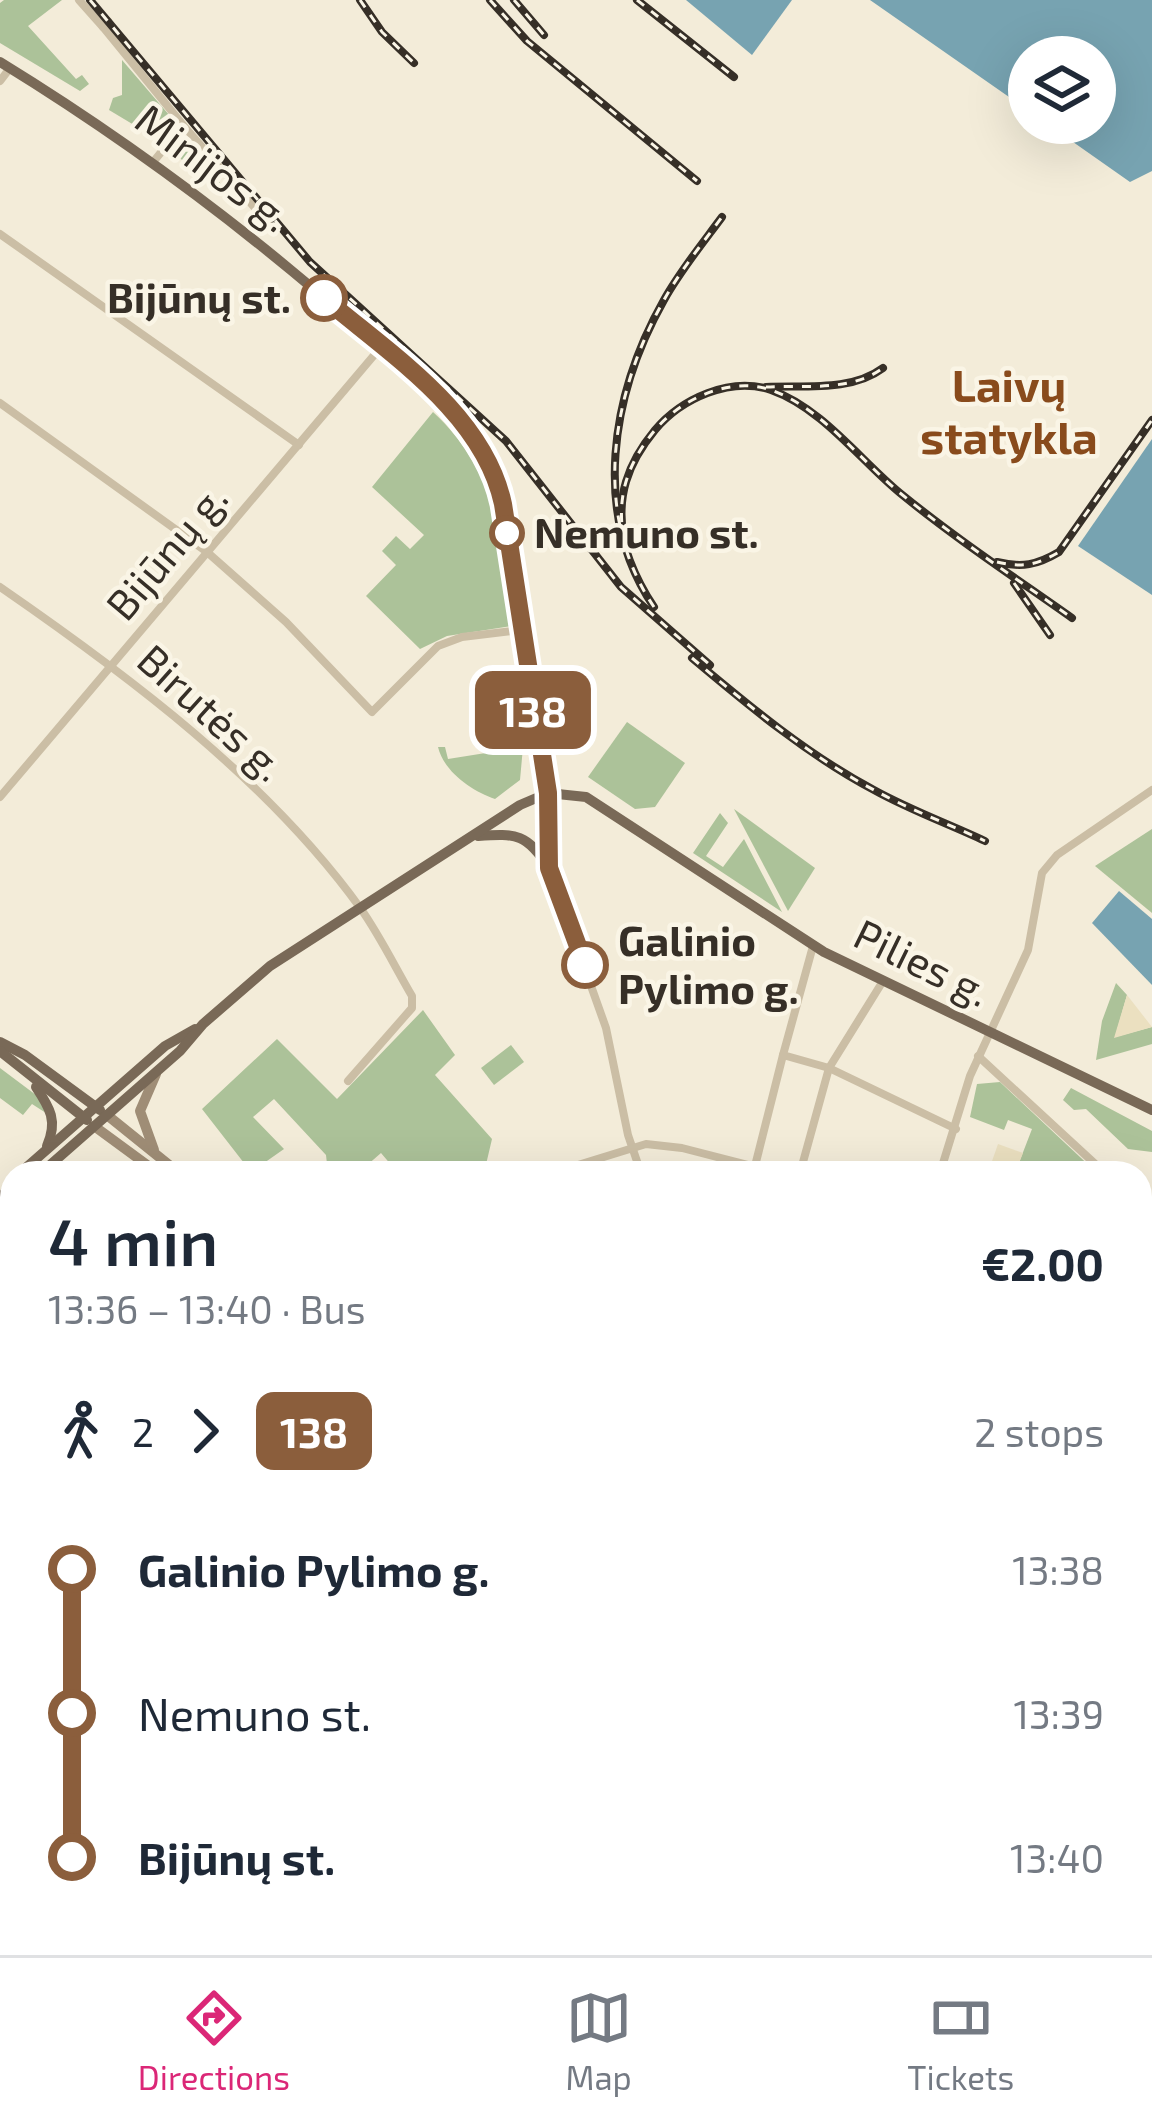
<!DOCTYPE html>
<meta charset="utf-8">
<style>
body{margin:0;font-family:"Exo 2",sans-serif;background:#f6f6f7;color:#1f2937;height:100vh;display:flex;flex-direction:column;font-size:45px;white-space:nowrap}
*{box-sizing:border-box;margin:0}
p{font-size:39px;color:#747a83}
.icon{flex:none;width:66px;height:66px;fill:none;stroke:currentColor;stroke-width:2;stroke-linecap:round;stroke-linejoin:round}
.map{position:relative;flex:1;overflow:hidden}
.drawer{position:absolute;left:0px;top:1161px;width:1152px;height:795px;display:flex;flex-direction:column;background:#fff;border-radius:36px 36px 0 0;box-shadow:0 12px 48px #0002}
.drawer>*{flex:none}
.badge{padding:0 24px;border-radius:18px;font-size:42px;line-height:78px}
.buttons{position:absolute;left:1008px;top:36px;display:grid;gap:24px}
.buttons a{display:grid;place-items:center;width:108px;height:108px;border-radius:50%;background:#fff;box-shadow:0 12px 48px #0002;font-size:60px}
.map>.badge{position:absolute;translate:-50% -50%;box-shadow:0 0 0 6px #fff}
.legs{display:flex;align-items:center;gap:18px;height:132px;padding:0 48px;font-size:39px}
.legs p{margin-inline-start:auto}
.overview{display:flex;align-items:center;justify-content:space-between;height:204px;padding:0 48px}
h1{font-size:66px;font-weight:600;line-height:90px}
ul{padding:0 48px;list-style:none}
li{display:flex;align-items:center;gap:42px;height:144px;font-size:45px}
li i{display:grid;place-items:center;width:18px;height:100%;margin:0 15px;background:currentColor}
li i::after{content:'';width:30px;height:30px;margin:-15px;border:9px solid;border-radius:50%;background:#fff}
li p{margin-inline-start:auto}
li:first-child i{background:linear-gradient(#0000 50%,currentColor 0)}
li:last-child i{background:linear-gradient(currentColor 50%,#0000 0)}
.tab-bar{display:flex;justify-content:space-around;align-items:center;height:168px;border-top:3px solid #e0e1e3;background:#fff;font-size:33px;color:#747a83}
.tab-bar a{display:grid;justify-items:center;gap:6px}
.tab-bar .on{color:#db2777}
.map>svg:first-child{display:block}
</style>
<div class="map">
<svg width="1152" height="1955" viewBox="0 0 1152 1955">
<rect width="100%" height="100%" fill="#f3ecd9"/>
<!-- green -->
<g fill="#acc299">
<polygon points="4,0 62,0 28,26 76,79 82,75 89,84 80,91 0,43 0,3"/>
<polygon points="122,60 170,116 171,130 159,140 109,110 113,98 122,95"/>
<polygon points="181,138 187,138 185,144 202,163 207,159 213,167 210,171 239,206 176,155"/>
<path d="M 433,412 C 500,474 500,542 511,626 L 447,636 L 420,649 L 366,596 L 396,565 L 382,551 L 396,536 L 410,549 L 424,535 L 372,487 Z"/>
<polygon points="627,722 685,763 655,807 635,809 588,777"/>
<path d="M 492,746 L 523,747 L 520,780 L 495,799 C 472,791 444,772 438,747 L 445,747 L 448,759 L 492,752 Z"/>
<polygon points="734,809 815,868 788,911"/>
<polygon points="720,813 728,823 706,856 723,867 744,839 782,912 693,853"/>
<polygon points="1152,829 1152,913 1095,866"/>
<polygon points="1116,983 1127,995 1115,1037 1152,1027 1152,1044 1096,1060 1102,1021"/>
<polygon points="423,1010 455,1055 435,1075 492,1139 484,1173 398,1173 381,1153 358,1173 328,1173 326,1155 274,1099 253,1117 284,1149 251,1172 202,1109 277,1039 337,1099"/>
<polygon points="511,1045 524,1062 494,1085 481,1068"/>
<polygon points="0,1068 40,1098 49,1115 32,1104 23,1115 0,1098"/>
<polygon points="1000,1082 1097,1173 1015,1173 1032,1129 1008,1120 1004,1130 970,1117 977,1084"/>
<polygon points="1071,1088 1152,1131 1152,1152 1128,1149 1086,1109 1074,1110 1063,1100"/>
<polygon points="1152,1813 1152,1955 1023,1955 1034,1944 1140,1944 1140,1827"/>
<polygon points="974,1944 962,1955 590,1955 582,1945"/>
</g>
<!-- plaza -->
<g fill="#ebe0c0">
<polygon points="1127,995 1152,1027 1114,1038"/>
<polygon points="998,1144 1023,1153 1015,1173 1003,1173 1004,1168 991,1164"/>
</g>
<!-- water -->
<g fill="#77a3b1">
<polygon points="686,0 792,0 752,55"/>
<polygon points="870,0 1152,0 1152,171 1130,182 1046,123 1095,123 1095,57 1029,57 1029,111"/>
<polygon points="1152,439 1152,595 1078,546"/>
<polygon points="1119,891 1152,919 1152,985 1092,923"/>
<polygon points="1152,1741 1152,1813 1140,1827 1140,1755"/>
<polygon points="974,1944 1034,1944 1023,1955 962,1955"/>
</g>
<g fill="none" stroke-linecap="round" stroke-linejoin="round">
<!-- street -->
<g stroke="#cbbea5" stroke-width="8">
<polyline points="79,0 103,27"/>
<polyline points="108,21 103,27 183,125 154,161"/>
<polyline points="0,81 10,68"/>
<polyline points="183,125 275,231"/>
<polyline points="0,234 299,445"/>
<polyline points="0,403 207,552 286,622 372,712 438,646 462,637 521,630"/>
<path d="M 0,587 C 129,676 268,780 361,909 C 380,936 395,967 412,996 L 412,1008 L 348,1081"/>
<polyline points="548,793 549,868 606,1028 628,1135 641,1173"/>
<polyline points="0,797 381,347"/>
<polyline points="813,946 783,1055 829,1068 956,1129"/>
<polyline points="978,1056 1105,1173"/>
<polyline points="755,1166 783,1055"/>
<polyline points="552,1173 646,1144 682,1148 779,1173"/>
<polyline points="800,1173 829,1068 883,981"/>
<polyline points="940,1173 970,1076 1028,950 1042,873 1057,855 1152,790"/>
<polyline points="1140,1206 1152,1217"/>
<polyline points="1140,1242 1152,1221"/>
<polyline points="1140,1324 1152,1327"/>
<polyline points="1140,1424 1152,1390"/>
<polyline points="1140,1468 1152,1472"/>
<polyline points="0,1483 12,1491"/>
<polyline points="1140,1606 1152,1568"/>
<polyline points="1140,1620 1152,1624"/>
<polyline points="0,1632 12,1633"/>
<polyline points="1140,1692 1152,1657"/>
<polyline points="1140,1692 1152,1696"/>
<polyline points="0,1942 15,1955"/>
<polyline points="42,1955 50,1944"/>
<polyline points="486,1955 490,1944"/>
<polyline points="573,1955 578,1944"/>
</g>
<!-- secondary -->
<g stroke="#9f8d76" stroke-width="10">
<polyline points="107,1115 179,1173"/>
<polyline points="94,1126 158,1173"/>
<polyline points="154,1150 140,1111 156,1074"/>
<polyline points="1140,1546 1152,1550"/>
</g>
<!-- primary -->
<g stroke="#796957" stroke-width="10">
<path d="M 0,62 C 132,143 252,233 368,336 C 401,366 442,393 470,429 C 487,451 497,476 503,504 L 548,793"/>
<path d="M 478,836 C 517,833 527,834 549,868"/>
<polyline points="0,1042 25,1055 100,1110"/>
<polyline points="0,1051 87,1120"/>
<path d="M 36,1087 C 50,1108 58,1121 47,1146"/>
<polyline points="20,1173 165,1046 195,1029"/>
<polyline points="41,1173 180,1051 203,1024 270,966 520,805 548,793 586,797 824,952 1152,1110"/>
<polyline points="0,1199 12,1183"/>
</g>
<defs>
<g id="rail">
<polyline points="90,0 310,262 506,441 621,587 710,665"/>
<polyline points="360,0 382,32 414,63"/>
<polyline points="490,0 527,41 697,181"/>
<polyline points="514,0 544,35"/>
<polyline points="637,0 734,77"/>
<path d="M 766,387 C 804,385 851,392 883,368"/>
<path d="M 624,540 C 616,497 627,464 655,430 C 681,399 730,376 771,390 C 822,408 860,460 900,493 C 955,538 1014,577 1072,618"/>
<path d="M 997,562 C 1022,568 1037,565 1059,552 L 1152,420"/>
<polyline points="1014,583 1050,635"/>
<path d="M 654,607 C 591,514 611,394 664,300 C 680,271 702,244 722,217"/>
<path d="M 692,658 C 749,706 808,755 874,790 C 910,810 949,824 985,841"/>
</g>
</defs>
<!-- rail casing -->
<use href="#rail" stroke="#362f27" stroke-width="8"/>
<!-- rail -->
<use href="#rail" stroke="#faf5e6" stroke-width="3" stroke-dasharray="9" stroke-linecap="butt"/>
</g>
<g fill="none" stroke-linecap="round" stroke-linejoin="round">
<defs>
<path id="line-1" d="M 324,298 C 390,354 484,414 503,504 L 548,793 L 549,868 L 585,965"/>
</defs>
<!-- line-1 casing -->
<use href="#line-1" stroke="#fff" stroke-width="27"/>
<!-- line-1 -->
<use href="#line-1" stroke="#8b5e3c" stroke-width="18"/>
</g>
<!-- markers -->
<g fill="#fff" stroke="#8b5e3c" stroke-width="6">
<circle cx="324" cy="298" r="21"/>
<circle cx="507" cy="533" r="15"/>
<circle cx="585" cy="965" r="21"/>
</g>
<g text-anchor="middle" stroke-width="9" stroke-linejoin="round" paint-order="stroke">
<!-- street labels -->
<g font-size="42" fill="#362f27" stroke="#faf5e6">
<text transform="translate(213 168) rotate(37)" y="15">Minijos g.</text>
<text transform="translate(167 552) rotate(-50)" y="15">Bijūnų g.</text>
<text transform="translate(211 713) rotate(42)" y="15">Birutės g.</text>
<text transform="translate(922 963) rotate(26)" y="15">Pilies g.</text>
</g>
<!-- stop labels -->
<g font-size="42" font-weight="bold" fill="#362f27" stroke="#faf5e6" text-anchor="start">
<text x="291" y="313" text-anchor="end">Bijūnų st.</text>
<text x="534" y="548">Nemuno st.</text>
<text x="618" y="956">Galinio<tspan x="618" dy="48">Pylimo g.</tspan></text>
</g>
<!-- neighbourhood labels -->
<g font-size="45" font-weight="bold" fill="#894b1c" stroke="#faf5e6">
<text x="1009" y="402">Laivų<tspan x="1009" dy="52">statykla</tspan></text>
</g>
</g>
</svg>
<div class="buttons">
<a><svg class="icon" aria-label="layers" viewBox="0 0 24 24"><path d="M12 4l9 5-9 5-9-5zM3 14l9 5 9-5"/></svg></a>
</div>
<b class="badge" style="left:533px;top:710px;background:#8b5e3c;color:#fff">138</b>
<section class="drawer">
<div class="overview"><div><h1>4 min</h1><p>13:36 – 13:40 · Bus</p></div><b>€2.00</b></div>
<div class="legs"><svg class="icon" aria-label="walk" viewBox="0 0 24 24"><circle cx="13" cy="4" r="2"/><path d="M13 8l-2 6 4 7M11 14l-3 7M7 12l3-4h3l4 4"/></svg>2<svg class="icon" aria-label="forward" viewBox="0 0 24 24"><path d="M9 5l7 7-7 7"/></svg><b class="badge" style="background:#8b5e3c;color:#fff">138</b><p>2 stops</p></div>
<ul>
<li><i style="color:#8b5e3c"></i><b>Galinio Pylimo g.</b><p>13:38</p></li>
<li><i style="color:#8b5e3c"></i><span>Nemuno st.</span><p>13:39</p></li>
<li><i style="color:#8b5e3c"></i><b>Bijūnų st.</b><p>13:40</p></li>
</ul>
</section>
</div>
<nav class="tab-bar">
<a class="on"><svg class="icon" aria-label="directions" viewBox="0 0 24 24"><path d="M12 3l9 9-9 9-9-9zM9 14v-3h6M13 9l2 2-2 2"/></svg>Directions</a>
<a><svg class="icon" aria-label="map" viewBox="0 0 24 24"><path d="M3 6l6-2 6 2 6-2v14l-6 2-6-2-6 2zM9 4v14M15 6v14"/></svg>Map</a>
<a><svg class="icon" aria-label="tickets" viewBox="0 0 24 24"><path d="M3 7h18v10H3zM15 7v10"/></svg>Tickets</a>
</nav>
